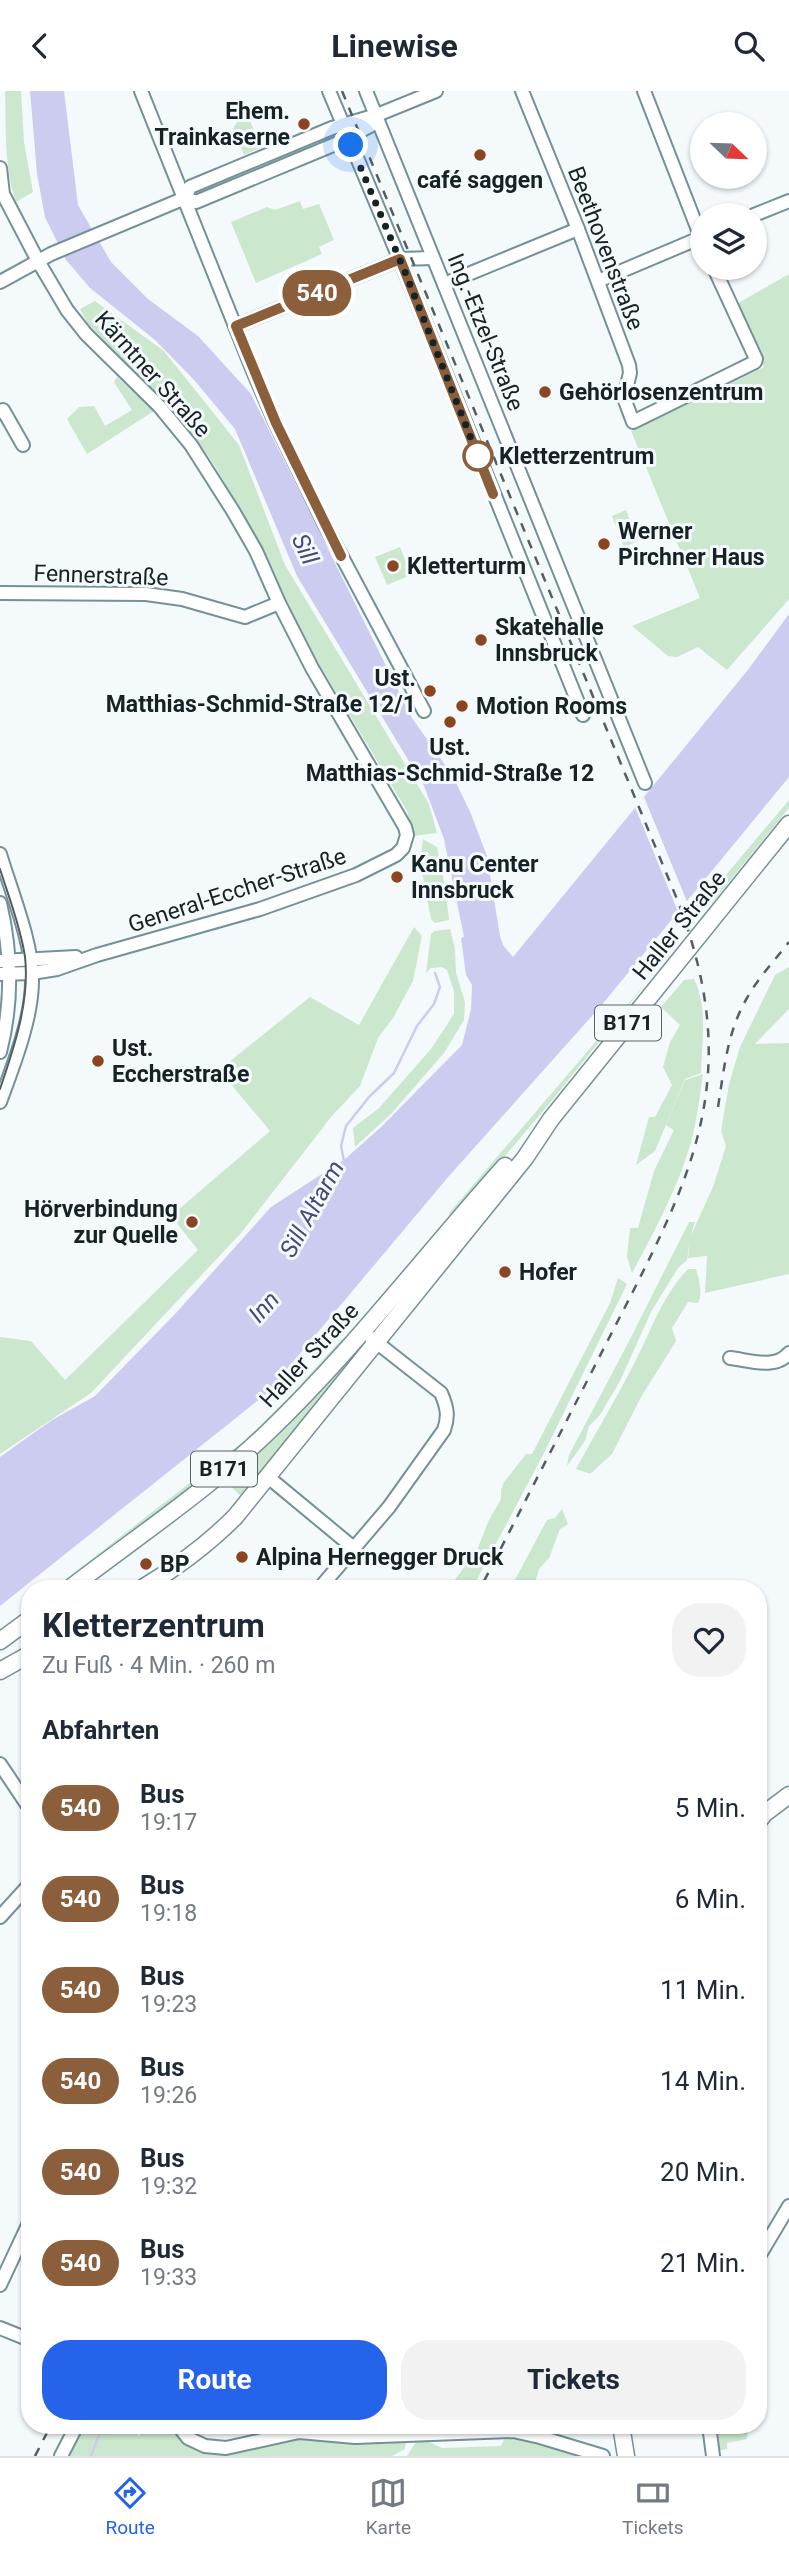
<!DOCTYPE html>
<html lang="de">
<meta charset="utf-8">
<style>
body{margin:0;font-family:Roboto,sans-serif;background:#f2f2f3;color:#1f2937;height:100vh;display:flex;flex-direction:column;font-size:26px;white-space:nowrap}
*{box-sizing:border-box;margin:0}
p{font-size:23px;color:#747a83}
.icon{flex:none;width:38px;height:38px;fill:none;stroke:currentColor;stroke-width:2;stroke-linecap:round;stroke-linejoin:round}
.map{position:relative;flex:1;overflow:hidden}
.side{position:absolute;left:21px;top:1489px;width:746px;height:854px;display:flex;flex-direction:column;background:#fff;border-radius:28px;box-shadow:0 2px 5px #0004}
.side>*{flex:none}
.badge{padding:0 14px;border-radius:23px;font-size:24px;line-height:46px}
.needle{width:46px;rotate:113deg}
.buttons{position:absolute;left:690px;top:21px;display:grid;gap:14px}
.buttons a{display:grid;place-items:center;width:77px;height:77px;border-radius:50%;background:#fff;box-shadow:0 2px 5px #0004;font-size:35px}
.you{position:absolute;width:35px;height:35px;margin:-18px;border:5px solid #fff;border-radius:50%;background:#1a73e8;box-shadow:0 0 0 10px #1a73e833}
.map>.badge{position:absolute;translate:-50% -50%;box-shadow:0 0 0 4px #fff}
h2{padding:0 21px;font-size:26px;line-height:63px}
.round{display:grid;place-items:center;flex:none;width:74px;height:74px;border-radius:28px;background:#f2f2f3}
.headline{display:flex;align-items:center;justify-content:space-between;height:119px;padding:0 21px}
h1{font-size:33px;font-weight:700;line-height:52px}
.cta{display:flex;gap:14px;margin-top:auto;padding:14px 21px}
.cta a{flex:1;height:80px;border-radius:28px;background:#2563eb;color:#fff;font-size:28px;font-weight:700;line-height:80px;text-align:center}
.cta a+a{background:#f2f2f3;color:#1f2937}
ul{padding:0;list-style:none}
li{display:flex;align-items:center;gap:21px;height:91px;padding:0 21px}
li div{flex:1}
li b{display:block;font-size:26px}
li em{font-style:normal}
li .badge{min-width:77px;font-weight:700;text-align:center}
header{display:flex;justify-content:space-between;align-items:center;height:91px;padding:0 21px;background:#fff;font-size:32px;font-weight:700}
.tabs{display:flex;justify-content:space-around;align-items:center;height:98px;border-top:2px solid #e0e1e3;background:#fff;font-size:19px;color:#747a83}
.tabs a{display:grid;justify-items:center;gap:4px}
.tabs .selected{color:#2563eb}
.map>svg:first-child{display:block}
</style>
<header><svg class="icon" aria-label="back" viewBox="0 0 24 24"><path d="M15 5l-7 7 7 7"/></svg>Linewise<svg class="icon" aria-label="search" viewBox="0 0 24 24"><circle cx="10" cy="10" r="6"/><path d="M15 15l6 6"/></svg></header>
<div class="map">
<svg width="789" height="2365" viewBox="0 0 789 2365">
<rect width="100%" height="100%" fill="#f4fafc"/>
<!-- green -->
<g fill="#cbe7ce">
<path d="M 5,0 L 21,0 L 24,51 L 33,101 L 16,111 C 4,76 6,37 5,0 Z"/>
<polygon points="248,23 260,57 244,64 233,38 239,27"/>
<polygon points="336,41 339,47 200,105 197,99"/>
<polygon points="300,110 303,118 319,113 334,149 319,156 322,163 256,192 231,131 267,116 275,119"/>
<polygon points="789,183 789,508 727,579 698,556 677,566 668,565 632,535 700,507 631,340 764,276 735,214"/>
<polygon points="95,210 164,260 239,354 285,474 429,713 437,742 413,745 407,720 303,546 266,464 213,372 176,322 118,267 87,231 80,218"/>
<polygon points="117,286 154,320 87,363 67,328 79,316 94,315 105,335 132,319 114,291"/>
<polygon points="626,419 638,450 624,456 612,425"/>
<polygon points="400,456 411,484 387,494 375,466"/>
<polygon points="789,709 789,717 712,812 709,804"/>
<polygon points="423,748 437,756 445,796 449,798 446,803 449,829 435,832 431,828 420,771"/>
<polygon points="414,836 422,845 413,890 393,927 378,947 360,995 331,1026 241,1142 91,1302 0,1363 0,1246 31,1250 65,1289 198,1159 171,1125 270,1040 219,979 310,906 359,934"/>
<polygon points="450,838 455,858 456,882 465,911 464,929 444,962 391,1023 355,1056 353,1037 379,1017 431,958 454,923 454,900 447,879 442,876 431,877 426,882 431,843 435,840"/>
<polygon points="789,876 789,918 755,953 789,952 789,1183 705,1202 707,1165 688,1167 690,1149 687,1169 678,1177 651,1221 620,1290 600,1324 589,1335 585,1350 567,1375 569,1364 627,1254 689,1131 695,1131 691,1144 713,1096 726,1055 721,1040 729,993 740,956 775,884"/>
<polygon points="651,886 550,1012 459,1119 452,1126 449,1125 450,1121"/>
<path d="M 694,888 C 708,916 702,952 701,982 L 685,988 L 655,1060 L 636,1074 L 649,1026 L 655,1026 L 672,994 L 663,976 L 670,951 L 680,934 L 661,916 L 684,889 Z"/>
<path d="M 703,983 C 700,1004 697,1027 692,1048 C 679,1095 655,1139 632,1182 L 627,1166 L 630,1137 L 638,1137 L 654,1080 L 674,1039 L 666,1034 L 685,989 Z"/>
<path d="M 688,1178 L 696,1178 C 699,1189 703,1202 698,1212 L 688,1211 L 672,1237 L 676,1250 L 641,1306 L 612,1363 L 590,1383 L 576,1378 C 595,1343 616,1308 634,1273 C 652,1238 661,1207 688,1178 Z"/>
<polygon points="618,1187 627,1193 544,1362 473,1496 448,1498 477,1459 489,1429 501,1408 501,1399 504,1391 526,1363 532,1363 610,1212"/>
<polygon points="341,1249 347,1251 249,1350 61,1498 53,1498 245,1349 290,1305"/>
<polygon points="355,1259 360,1263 244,1408 225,1390"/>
<polygon points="562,1418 568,1433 560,1438 549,1467 539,1478 533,1498 510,1498 547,1429 555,1427"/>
<polygon points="80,2334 133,2335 139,2346 143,2335 174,2335 179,2344 233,2359 299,2348 389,2353 397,2350 406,2351 405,2358 392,2365 65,2365"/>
<polygon points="715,2335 748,2335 747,2348 727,2352 727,2358 716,2360"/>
<polygon points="505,2347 531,2349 584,2365 407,2365 416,2351 429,2351 442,2357 501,2355"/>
</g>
<!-- water -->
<polygon fill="#ccccf1" points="30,0 64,0 78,114 111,171 148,208 198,245 251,303 412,627 453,685 471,723 487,765 500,845 503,854 513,866 747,580 789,523 789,686 600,916 449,1085 266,1303 0,1515 0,1366 52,1329 95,1305 176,1222 271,1116 345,1068 380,1037 462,954 471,918 472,894 466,884 461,847 464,846 444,748 424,695 297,485 235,338 195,290 155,249 90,197 66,169 45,126 37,83"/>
<!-- pier -->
<polygon fill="#f4fafc" points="644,706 688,813 679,823 635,716"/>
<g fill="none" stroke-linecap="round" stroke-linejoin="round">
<!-- stream -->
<g stroke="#ccccf1" stroke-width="2.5">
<polyline points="344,1070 341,1055 346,1035 369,1006 394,982 417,935 434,913 440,896 435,882"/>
<polyline points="91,2365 103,2334"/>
</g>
<defs>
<g id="minor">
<polyline points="141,0 253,280 275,331 325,434 424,620"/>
<polyline points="329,0 405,181 583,624"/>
<polyline points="366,0 645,692"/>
<polyline points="522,0 578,138 629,274 630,282 624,307 633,331 755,271 756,268 714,177"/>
<polyline points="644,0 702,149"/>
<polyline points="0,77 3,103 38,170 67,219 86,243 159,315 191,354 233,420 256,460 279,512 312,577 405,736 407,744 403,757 396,764 356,784 260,818 97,864 57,878 32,882 0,883"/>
<polyline points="185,107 190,96 332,37 377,24 436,0"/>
<polyline points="754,124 789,110"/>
<polyline points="598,190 702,146"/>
<polyline points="0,191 51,163 185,107 196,111 338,52 370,35 377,24"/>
<polyline points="444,193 578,138"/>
<polyline points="236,235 400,168 433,167"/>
<polyline points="0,321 3,319 23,354"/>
<polyline points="0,502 146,503 182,508 245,526 279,512"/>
<path d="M 0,763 C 11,800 33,853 32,890 C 32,928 13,975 0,1011"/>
<path d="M 0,812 C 12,863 13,911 0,961"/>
<polyline points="0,870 76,866"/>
<path d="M 730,1267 C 749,1269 775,1279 789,1262"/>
<polyline points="268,1386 355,1458"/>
<path d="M 319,1498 L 389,1416 L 444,1339 C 449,1325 447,1316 441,1302 L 371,1247"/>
<polyline points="0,1673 30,1718"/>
<polyline points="0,1826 30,1793"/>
<polyline points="758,2167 789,2115"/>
<polyline points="0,2194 30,2130"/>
<polyline points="0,2237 30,2249"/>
<polyline points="178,2334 188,2347 205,2355 226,2357 299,2341 355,2346 513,2340 540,2346 603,2365"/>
<polyline points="709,2334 713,2365"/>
<polyline points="61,2365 77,2334"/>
</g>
<g id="major">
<path d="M 69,1498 C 134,1448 210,1397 269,1340 C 354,1258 426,1163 505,1075"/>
<path d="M 141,1498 C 176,1477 206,1455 235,1426 L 525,1067 L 551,1028 L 789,733"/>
<polyline points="0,1550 30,1528"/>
<polyline points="0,1580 30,1563"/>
<polyline points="758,1731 764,1723 789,1704"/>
<polyline points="621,2334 626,2365"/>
</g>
</defs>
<!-- minor casing -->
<use href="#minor" stroke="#749199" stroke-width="16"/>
<!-- major casing -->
<use href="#major" stroke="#749199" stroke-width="19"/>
<!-- minor -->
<use href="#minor" stroke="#fff" stroke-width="12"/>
<!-- major -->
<use href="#major" stroke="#fff" stroke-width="16"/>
<!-- tram -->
<path stroke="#545e61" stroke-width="2" d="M 0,778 C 9,807 21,837 25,866 C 30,910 14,957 0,998"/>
<!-- rail -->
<g stroke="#545e61" stroke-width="2.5" stroke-dasharray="9 9" stroke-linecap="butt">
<path d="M 342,0 L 677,808 C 748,992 689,1091 606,1253 C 564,1335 522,1416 480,1498"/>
<path d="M 718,1016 C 724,979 727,941 747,907 C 758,887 775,869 789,851"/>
<polyline points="35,2365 51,2334"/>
</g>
</g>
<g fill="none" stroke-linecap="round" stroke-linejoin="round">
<defs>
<polyline id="line" points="341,465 276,332 236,235 400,168 493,403"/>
</defs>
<!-- line casing -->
<use href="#line" stroke="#fff" stroke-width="16"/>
<!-- line -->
<use href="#line" stroke="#8b5e3c" stroke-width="10"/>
<!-- walk -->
<polyline stroke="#162225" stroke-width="7" stroke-dasharray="0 12.6" points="351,54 405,181 478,365"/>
</g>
<!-- markers -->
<g fill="#8c4521" stroke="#f4fafc" stroke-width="2.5">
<circle cx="304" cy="33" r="7"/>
<circle cx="480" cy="64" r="7"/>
<circle cx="545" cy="301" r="7"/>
<circle cx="604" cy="453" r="7"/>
<circle cx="393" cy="475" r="7"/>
<circle cx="481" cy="549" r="7"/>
<circle cx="430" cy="600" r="7"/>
<circle cx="462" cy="615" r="7"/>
<circle cx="450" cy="631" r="7"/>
<circle cx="397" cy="786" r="7"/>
<circle cx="98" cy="970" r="7"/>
<circle cx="192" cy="1131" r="7"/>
<circle cx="505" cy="1181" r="7"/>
<circle cx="242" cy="1466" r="7"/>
<circle cx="146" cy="1473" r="7"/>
</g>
<circle fill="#fff" stroke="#8b5e3c" stroke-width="3.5" cx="478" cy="365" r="14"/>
<g text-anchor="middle" stroke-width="6" stroke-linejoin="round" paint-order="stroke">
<!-- shield labels -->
<g fill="#f4fafc" stroke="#596366" stroke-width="2">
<rect x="595" y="914.5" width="66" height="35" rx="5"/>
<rect x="191" y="1360.5" width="66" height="35" rx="5"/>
</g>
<g font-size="21" font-weight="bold" fill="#162225">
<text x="628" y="939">B171</text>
<text x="224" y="1385">B171</text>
</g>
<!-- poi labels -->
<g font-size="23" font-weight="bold" fill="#162225" stroke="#f4fafc" text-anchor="start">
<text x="290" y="28" text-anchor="end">Ehem.<tspan x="290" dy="26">Trainkaserne</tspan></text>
<text x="480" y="97" text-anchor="middle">café saggen</text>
<text x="559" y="309">Gehörlosenzentrum</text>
<text x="618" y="448">Werner<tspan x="618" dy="26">Pirchner Haus</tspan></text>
<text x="407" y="483">Kletterturm</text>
<text x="495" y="544">Skatehalle<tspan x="495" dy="26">Innsbruck</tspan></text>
<text x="416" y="595" text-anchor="end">Ust.<tspan x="416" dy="26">Matthias-Schmid-Straße 12/1</tspan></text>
<text x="476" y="623">Motion Rooms</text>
<text x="450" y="664" text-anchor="middle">Ust.<tspan x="450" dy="26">Matthias-Schmid-Straße 12</tspan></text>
<text x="411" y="781">Kanu Center<tspan x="411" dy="26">Innsbruck</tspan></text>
<text x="112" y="965">Ust.<tspan x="112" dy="26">Eccherstraße</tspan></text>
<text x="178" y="1126" text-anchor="end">Hörverbindung<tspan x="178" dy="26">zur Quelle</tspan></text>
<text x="519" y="1189">Hofer</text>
<text x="256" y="1474">Alpina Hernegger Druck</text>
<text x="160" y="1481">BP</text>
</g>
<!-- street labels -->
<g font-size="23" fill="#162225" stroke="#f4fafc">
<text transform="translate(606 157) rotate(69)" y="8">Beethovenstraße</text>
<text transform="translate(486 241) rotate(68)" y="8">Ing.-Etzel-Straße</text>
<text transform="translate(153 283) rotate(48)" y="8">Kärntner Straße</text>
<text transform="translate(101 484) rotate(2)" y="8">Fennerstraße</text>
<text transform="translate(237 799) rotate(-18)" y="8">General-Eccher-Straße</text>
<text transform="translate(679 834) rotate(-51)" y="8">Haller Straße</text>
<text transform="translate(309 1264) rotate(-47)" y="8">Haller Straße</text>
</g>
<!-- stop labels -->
<g font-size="23" font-weight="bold" fill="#162225" stroke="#f4fafc" text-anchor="start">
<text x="499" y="373">Kletterzentrum</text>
</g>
<!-- water labels -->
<g font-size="24" font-style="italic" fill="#4a4879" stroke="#f4fafc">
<text transform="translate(305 458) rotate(65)" y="8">Sill</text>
<text transform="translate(312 1118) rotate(-61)" y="8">Sill Altarm</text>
<text transform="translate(264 1216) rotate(-48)" y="8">Inn</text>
</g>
</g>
</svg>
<div class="buttons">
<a><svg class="needle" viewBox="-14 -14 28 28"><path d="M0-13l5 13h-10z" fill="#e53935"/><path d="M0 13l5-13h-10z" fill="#747a83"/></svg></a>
<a><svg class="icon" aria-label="layers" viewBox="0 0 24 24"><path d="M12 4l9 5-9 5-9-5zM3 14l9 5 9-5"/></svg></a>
</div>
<div class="you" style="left:351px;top:54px"></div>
<b class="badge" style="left:317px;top:202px;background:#8b5e3c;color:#fff">540</b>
<section class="side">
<div class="headline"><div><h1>Kletterzentrum</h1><p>Zu Fuß · 4 Min. · 260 m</p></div><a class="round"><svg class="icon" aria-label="heart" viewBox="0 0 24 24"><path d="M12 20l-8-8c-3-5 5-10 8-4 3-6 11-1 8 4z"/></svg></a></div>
<h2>Abfahrten</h2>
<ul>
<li><span class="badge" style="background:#8b5e3c;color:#fff">540</span><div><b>Bus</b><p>19:17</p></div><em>5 Min.</em></li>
<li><span class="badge" style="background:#8b5e3c;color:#fff">540</span><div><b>Bus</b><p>19:18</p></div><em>6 Min.</em></li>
<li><span class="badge" style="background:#8b5e3c;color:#fff">540</span><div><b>Bus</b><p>19:23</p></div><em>11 Min.</em></li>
<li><span class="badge" style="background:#8b5e3c;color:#fff">540</span><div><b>Bus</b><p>19:26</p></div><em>14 Min.</em></li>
<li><span class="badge" style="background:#8b5e3c;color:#fff">540</span><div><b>Bus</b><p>19:32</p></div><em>20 Min.</em></li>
<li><span class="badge" style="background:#8b5e3c;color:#fff">540</span><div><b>Bus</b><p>19:33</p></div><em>21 Min.</em></li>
</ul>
<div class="cta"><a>Route</a><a>Tickets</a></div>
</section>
</div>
<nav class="tabs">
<a class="selected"><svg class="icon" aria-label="directions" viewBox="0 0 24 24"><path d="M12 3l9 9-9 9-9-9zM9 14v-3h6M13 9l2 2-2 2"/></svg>Route</a>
<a><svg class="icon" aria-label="map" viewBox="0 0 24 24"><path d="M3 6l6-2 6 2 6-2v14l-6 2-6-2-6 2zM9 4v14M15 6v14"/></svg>Karte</a>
<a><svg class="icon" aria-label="tickets" viewBox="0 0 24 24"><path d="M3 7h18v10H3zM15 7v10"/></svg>Tickets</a>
</nav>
